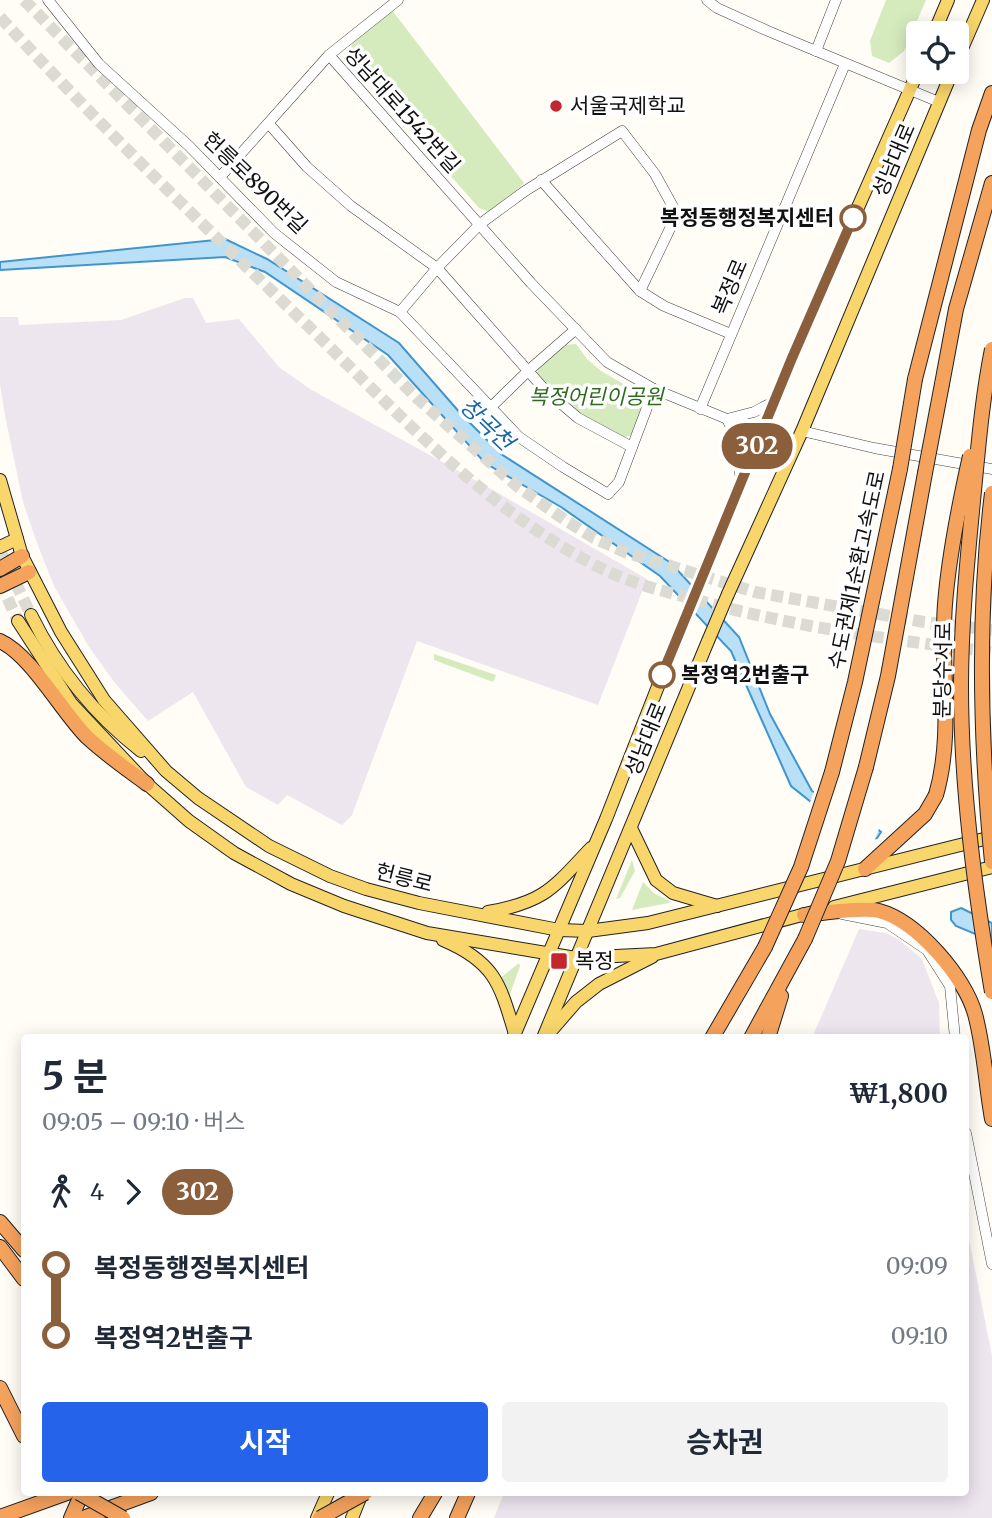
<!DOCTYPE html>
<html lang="ko">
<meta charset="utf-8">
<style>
body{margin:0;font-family:Merriweather,"Noto Sans KR",serif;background:#f2f2f3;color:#1f2937;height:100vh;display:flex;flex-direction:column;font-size:26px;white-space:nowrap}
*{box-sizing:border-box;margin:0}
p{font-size:23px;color:#747a83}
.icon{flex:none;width:38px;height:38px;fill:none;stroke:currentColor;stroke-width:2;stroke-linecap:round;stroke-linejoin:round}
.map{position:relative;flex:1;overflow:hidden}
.drawer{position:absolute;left:21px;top:1034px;width:948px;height:462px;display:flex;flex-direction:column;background:#fff;border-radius:7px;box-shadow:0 4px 18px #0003}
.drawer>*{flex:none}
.badge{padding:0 14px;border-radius:23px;font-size:24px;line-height:46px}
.fabs{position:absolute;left:906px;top:21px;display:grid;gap:14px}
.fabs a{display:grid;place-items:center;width:63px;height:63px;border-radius:7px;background:#fff;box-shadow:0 4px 18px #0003;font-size:35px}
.map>.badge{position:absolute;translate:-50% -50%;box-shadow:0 0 0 4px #fff}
.legs{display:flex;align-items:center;gap:10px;height:77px;padding:0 21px;font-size:23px}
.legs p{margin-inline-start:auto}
.head{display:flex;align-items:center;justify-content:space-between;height:119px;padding:0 21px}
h1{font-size:38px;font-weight:700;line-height:52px}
.action{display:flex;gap:14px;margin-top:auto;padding:14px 21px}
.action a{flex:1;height:80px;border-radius:7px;background:#2563eb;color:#fff;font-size:28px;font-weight:700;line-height:80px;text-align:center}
.action a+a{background:#f2f2f3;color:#1f2937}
ul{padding:0 21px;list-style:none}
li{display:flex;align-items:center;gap:24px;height:70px;font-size:26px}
li i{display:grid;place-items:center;width:10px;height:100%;margin:0 9px;background:currentColor}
li i::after{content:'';width:18px;height:18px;margin:-9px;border:5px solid;border-radius:50%;background:#fff}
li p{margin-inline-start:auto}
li:first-child i{background:linear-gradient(#0000 50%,currentColor 0)}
li:last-child i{background:linear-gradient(currentColor 50%,#0000 0)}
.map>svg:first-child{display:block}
</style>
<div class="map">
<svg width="992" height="1518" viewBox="0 0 992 1518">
<rect width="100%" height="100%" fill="#fffdf5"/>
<!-- industrial -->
<g fill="#eee6ef">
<polygon points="185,298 193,298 206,323 239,319 279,367 310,389 493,490 647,579 598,705 417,641 352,815 342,825 287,795 278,805 246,787 193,692 148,721 115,683 89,647 54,586 37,543 23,502 5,416 0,384 0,317 18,317 19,325 121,320"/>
<polygon points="859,929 886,933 898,939 922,959 939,1003 940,1038 812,1038"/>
<polygon points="966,1224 992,1356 992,1518 494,1518 504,1493 966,1493"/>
</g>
<!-- green -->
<g fill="#d5ebbd">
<polygon points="886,0 926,0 904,51 889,63 872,56 870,41"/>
<polygon points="392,10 524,183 492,213 479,208 349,61 352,44"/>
<polygon points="576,344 587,359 601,371 639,393 643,403 632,435 623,438 580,416 537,376 538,365 564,345"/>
<polygon points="434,654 496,675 493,682 434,660"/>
<polygon points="632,860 635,871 620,898 616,899"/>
<polygon points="643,882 655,894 670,901 669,903 632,910"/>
<polygon points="519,963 520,966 509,997 499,979"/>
</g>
<!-- water -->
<g fill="#b9e0f7" stroke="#3f96cf" stroke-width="2">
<polygon points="225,239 267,259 399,343 461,414 501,454 671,563 739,637 770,714 812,791 874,826 881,832 877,838 860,841 791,786 731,651 660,576 561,507 485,463 388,355 265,272 225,257 0,270 0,262"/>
<polygon points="961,908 992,923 992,941 956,926 951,920 951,912"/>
</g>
<!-- pier -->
<polygon fill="#fffdf5" points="815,789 876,823 880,826 874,842 858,845 809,805"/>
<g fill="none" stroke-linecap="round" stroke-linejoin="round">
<!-- major-tunnel -->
<g stroke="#dbdad3" stroke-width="12" stroke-dasharray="12 6" stroke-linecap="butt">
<polyline points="24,0 418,399 517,486 565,520 594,538 625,552 755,592 924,622 992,630"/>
<path d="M 0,17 C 98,124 203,225 307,325 C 398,413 494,518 609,572 C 637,585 667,592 697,600 C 793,627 893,640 992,652"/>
<polyline points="0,550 31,615"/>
<polyline points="0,582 18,621"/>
</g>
<defs>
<g id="minor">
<polyline points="48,0 99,64 189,146 274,233 336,282 400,312 519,437 563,467 608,494 619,482 654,389"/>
<polyline points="707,0 717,8 768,31 939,102"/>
<polyline points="816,51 836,0"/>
<polyline points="329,55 531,283 607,362 654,389 727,419 754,412 775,401"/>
<polyline points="269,124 307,167 351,206 437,268 545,390 578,418 632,447"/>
<polyline points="220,177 329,55 398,0"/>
<polyline points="541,180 640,291 664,306 731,334"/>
<polyline points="400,312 437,268 480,224 525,191 622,131 655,174 677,214 640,291"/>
<polyline points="490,408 529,370 576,329"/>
<polyline points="700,409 845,64"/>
<polyline points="727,419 732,429 741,479"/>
<polyline points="802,431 874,448 992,469"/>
<polyline points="842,914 887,923 927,950 950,986 955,1038"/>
<polyline points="966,1133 992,1264"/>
</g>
<g id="major">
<polyline points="934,33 948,0"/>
<polyline points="957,60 983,0"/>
<polyline points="0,480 22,556 61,632 104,700 166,771 198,798 269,846 330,876 366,889 419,903 559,930 588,931 648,923 992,837"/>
<polyline points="0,547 17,539"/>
<polyline points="701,579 792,357 919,69"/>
<polyline points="728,594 802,431 952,72"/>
<path d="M 31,615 C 57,668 95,715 141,751"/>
<polyline points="18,621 71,703 147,784 189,821 234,853 291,884 344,906 427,933 576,958 656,954 813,912"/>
<polyline points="631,828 656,880 673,893 717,906"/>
<polyline points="834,907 992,867"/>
<path d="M 488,912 C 545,902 553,888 591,848"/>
<path d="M 443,940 C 495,962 500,984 515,1034"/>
<polyline points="550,1032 576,1002 599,984 652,957"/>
<polyline points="513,1038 606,819 682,625"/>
<polyline points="543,1038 708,641"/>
<polyline points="317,1518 328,1493"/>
<polyline points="352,1518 362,1493"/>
</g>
<g id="highway">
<polyline points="915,379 979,130 992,93"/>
<polyline points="942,384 956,309 992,183"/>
<polyline points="0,569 22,556"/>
<polyline points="0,586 29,572"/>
<path d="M 0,641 C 32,656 61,711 87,737 C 105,754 127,769 147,784"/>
<polyline points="866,767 888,676 925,473"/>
<polyline points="832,772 855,682 900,469"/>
<polyline points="865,869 925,814 936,795"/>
<path d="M 804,915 C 822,913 863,907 879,911 C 917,921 965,977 975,1014 C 984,1047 986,1085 992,1119"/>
<polyline points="712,1038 765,947"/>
<polyline points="751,1038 805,939"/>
<polyline points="768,1038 781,996"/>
<polyline points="0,1222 24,1250"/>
<polyline points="0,1247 24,1279"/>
<polyline points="0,1388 24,1436"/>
<polyline points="0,1517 67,1493"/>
<polyline points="71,1518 82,1493"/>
<polyline points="83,1518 151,1493"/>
<polyline points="420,1518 435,1493"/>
<polyline points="457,1518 468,1493"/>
</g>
</defs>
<!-- minor casing -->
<use href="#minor" stroke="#444" stroke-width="11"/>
<!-- major casing -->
<use href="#major" stroke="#222" stroke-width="14"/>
<!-- highway casing -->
<use href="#highway" stroke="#222" stroke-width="16"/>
<!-- minor -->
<use href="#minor" stroke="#fff" stroke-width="10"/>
<!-- major -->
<use href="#major" stroke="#f9d66b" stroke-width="12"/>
<!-- highway -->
<use href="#highway" stroke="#f5a25d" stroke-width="14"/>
<defs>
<g id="major-bridge">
<polyline points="682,625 701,579"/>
<polyline points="708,641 728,594"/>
</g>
<g id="highway-bridge">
<path d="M 992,349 C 982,399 978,450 973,501 C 967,563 961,625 961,686 C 961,789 975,891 992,992"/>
<polyline points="900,469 915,379"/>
<polyline points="925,473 942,384"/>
<path d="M 992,493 C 977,615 980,740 992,862"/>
<path d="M 936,795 C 954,733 940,667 945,604 C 949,554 959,505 970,456"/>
<polyline points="805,939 838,861 866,767"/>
<polyline points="765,947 801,867 832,772"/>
<polyline points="79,1493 123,1518"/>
<polyline points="320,1518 365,1493"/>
</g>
</defs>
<!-- major-bridge casing -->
<use href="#major-bridge" stroke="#222" stroke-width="14" stroke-linecap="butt"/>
<!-- highway-bridge casing -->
<use href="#highway-bridge" stroke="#222" stroke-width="16" stroke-linecap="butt"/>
<!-- major-bridge -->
<use href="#major-bridge" stroke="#f9d66b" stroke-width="12"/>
<!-- highway-bridge -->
<use href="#highway-bridge" stroke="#f5a25d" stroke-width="14"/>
</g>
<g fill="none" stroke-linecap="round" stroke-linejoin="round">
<defs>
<polyline id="line-1" points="662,675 792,358 853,218"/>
</defs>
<!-- line-1 casing -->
<use href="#line-1" stroke="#fff" stroke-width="16"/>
<!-- line-1 -->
<use href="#line-1" stroke="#8b5e3c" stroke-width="10"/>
</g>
<!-- markers -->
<g fill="#c4262e" stroke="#fff" stroke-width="2.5">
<circle cx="556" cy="106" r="7"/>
<rect x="550" y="952" width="18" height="18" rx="3.5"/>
</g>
<g fill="#fff" stroke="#8b5e3c" stroke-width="3.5">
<circle cx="853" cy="218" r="12"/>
<circle cx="662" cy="675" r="12"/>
</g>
<g text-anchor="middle" stroke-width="7" stroke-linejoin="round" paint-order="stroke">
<!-- poi labels -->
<g font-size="21" fill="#111" stroke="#fff" text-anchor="start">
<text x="570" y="113">서울국제학교</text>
<text x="575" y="968">복정</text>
</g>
<!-- street labels -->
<g font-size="21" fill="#111" stroke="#fff">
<text transform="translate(402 110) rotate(48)" y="7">성남대로1542번길</text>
<text transform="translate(894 160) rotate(-67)" y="7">성남대로</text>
<text transform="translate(255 183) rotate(44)" y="7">헌릉로890번길</text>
<text transform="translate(730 287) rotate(-67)" y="7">복정로</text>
<text transform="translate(857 570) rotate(-78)" y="7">수도권제1순환고속도로</text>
<text transform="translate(943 670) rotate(-89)" y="7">분당수서로</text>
<text transform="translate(646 739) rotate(-68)" y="7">성남대로</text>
<text transform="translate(404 878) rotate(14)" y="7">헌릉로</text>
</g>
<!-- stop labels -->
<g font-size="21" font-weight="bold" fill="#111" stroke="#fff" text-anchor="end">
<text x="834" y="225">복정동행정복지센터</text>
<text x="681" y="682" text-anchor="start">복정역2번출구</text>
</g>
<!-- park labels -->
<g font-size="21" font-style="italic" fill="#2f6b1f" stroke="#fff">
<text x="596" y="404">복정어린이공원</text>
</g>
<!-- water labels -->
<g font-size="23" font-style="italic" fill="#1768a6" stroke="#fff">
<text transform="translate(487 424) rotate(44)" y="8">창곡천</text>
</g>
</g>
</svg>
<div class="fabs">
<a><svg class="icon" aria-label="locate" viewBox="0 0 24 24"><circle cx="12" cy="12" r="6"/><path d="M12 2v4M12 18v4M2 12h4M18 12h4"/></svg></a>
</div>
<b class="badge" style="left:757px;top:446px;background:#8b5e3c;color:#fff">302</b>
<section class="drawer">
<div class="head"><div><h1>5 분</h1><p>09:05 – 09:10 · 버스</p></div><b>₩1,800</b></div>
<div class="legs"><svg class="icon" aria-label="walk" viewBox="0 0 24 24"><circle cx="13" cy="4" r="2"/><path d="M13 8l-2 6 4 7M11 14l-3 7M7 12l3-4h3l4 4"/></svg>4<svg class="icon" aria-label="forward" viewBox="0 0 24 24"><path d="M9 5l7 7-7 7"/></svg><b class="badge" style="background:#8b5e3c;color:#fff">302</b></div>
<ul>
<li><i style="color:#8b5e3c"></i><b>복정동행정복지센터</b><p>09:09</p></li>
<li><i style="color:#8b5e3c"></i><b>복정역2번출구</b><p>09:10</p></li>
</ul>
<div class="action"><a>시작</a><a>승차권</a></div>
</section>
</div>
